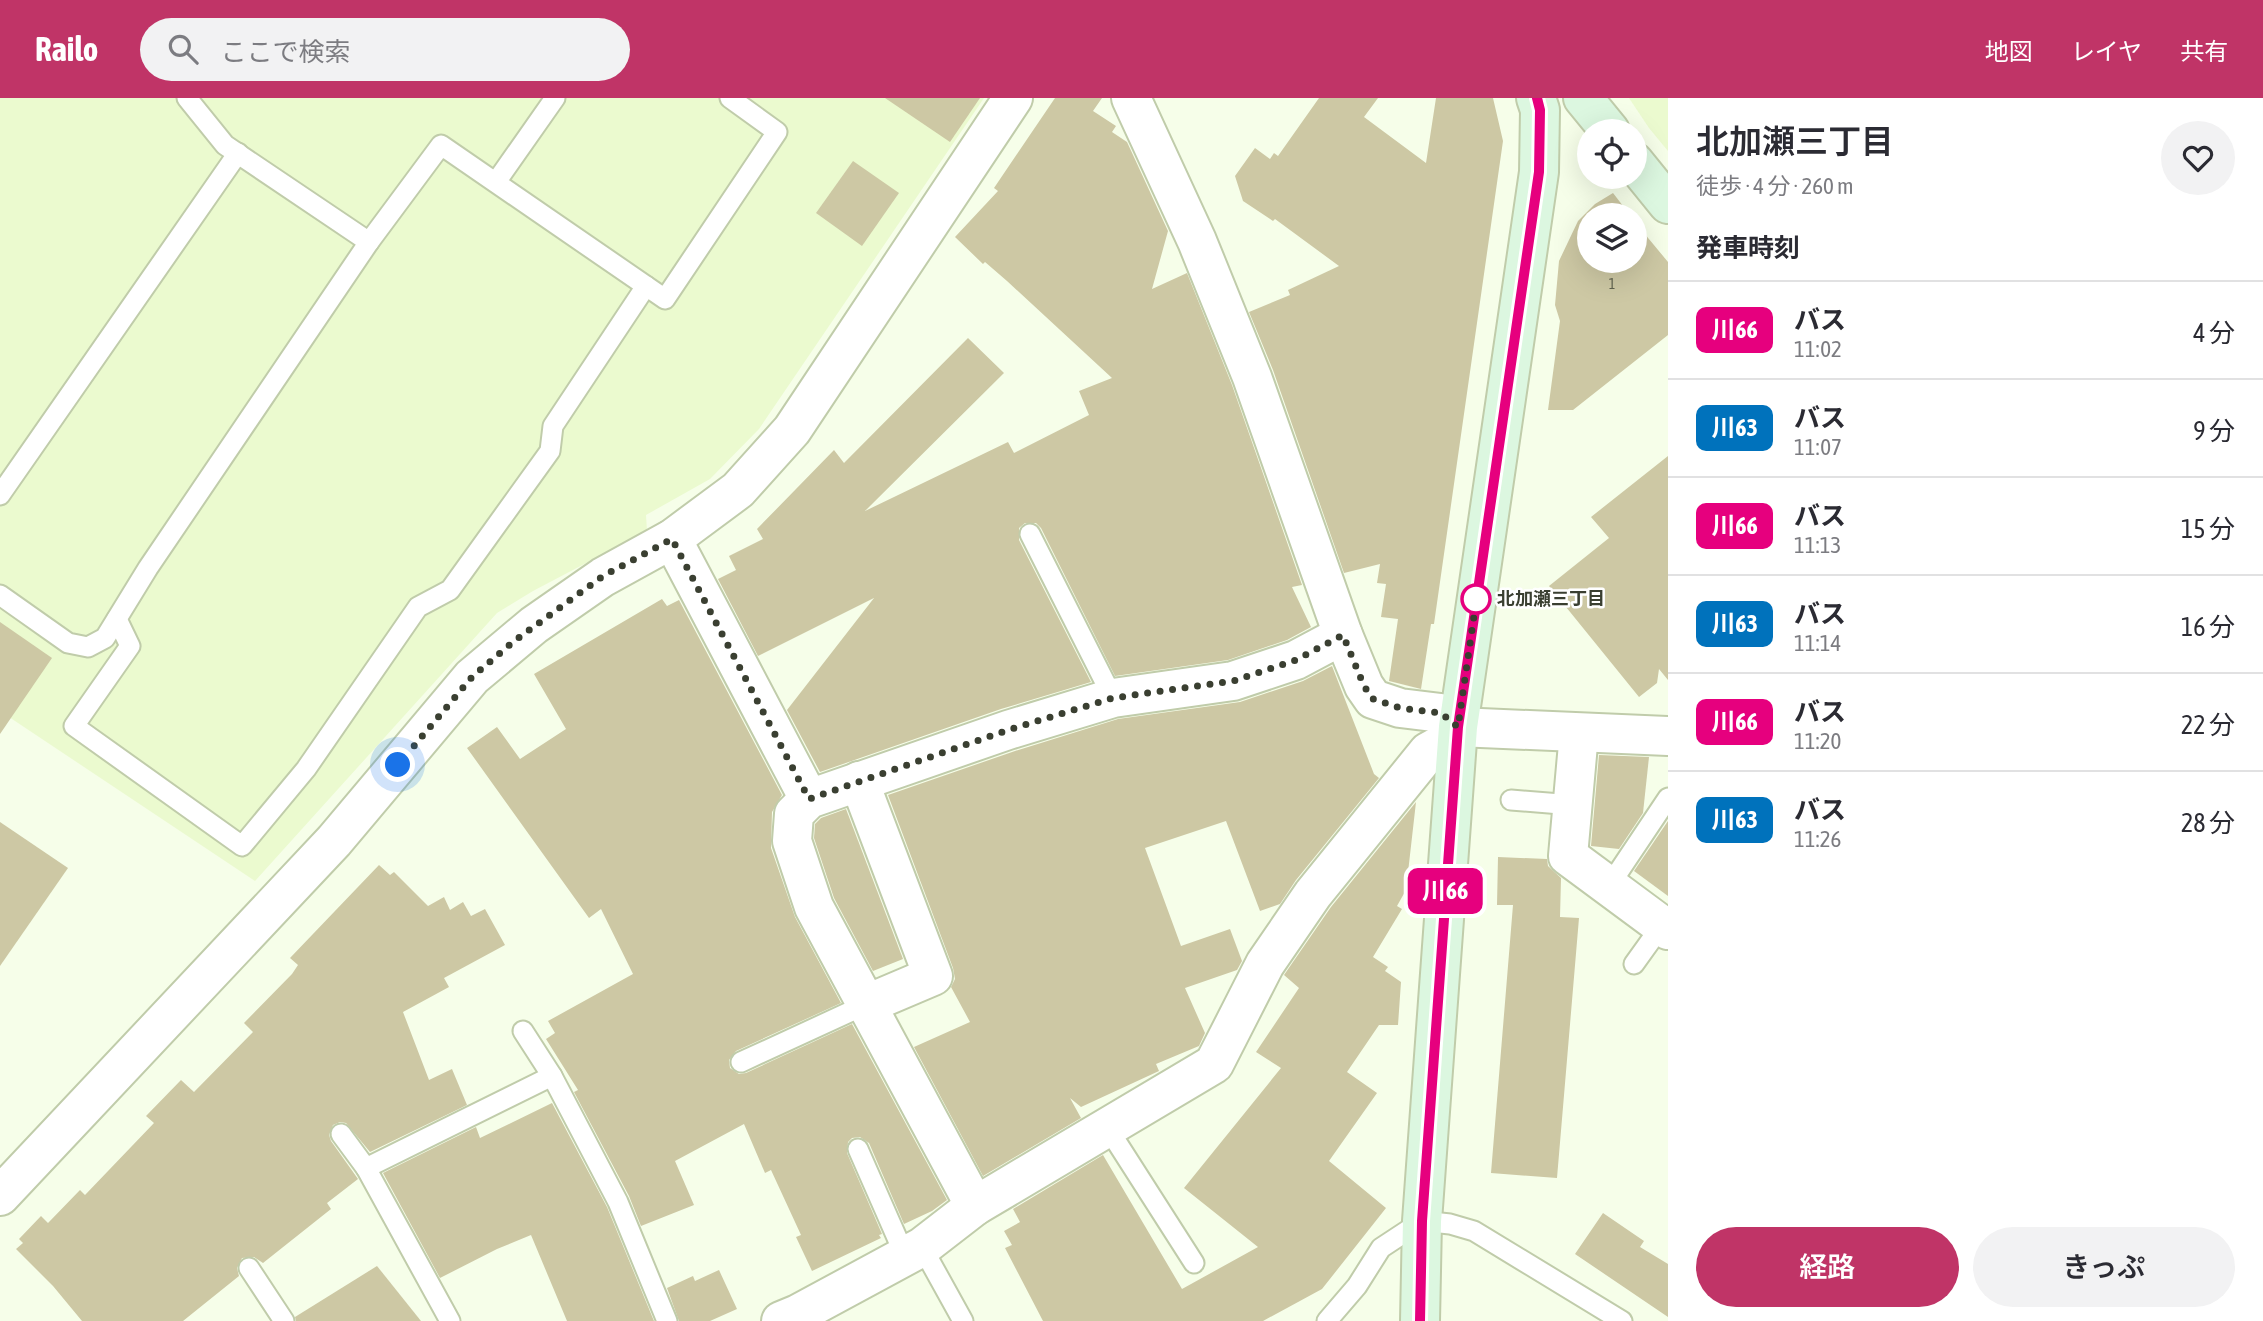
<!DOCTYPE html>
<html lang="ja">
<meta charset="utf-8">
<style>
body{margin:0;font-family:"Asap Condensed","Noto Sans JP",sans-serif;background:#f2f2f3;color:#2b2b33;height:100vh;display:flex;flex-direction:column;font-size:26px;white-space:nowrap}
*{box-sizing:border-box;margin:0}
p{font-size:23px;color:#7c7c81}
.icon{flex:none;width:38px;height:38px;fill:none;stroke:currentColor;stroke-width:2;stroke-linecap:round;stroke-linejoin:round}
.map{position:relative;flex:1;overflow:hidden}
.details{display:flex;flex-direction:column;background:#fff;width:595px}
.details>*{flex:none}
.badge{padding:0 14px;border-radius:10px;font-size:24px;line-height:46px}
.tools{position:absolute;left:1577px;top:21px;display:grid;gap:14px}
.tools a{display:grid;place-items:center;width:70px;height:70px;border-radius:50%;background:#fff;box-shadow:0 7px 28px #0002;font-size:35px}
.you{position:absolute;width:35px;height:35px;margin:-18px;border:5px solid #fff;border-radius:50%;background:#1a73e8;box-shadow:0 0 0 10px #1a73e833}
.map>.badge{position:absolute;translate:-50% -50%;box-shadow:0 0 0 4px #fff}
h2{padding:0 28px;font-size:26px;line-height:63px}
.round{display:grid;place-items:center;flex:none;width:74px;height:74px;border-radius:37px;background:#f2f2f3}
.summary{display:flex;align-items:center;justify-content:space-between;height:119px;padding:0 28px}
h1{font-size:33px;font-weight:600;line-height:52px}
.cta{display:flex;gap:14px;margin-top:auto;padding:14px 28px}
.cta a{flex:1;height:80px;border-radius:42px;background:#c03467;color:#fff;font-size:28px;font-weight:600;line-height:80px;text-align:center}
.cta a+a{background:#f2f2f3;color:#2b2b33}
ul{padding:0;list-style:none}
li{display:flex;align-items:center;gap:21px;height:98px;padding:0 28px;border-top:2px solid #e1e1e2}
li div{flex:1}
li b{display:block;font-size:26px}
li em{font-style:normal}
li .badge{min-width:77px;font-weight:700;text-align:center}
header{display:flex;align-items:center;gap:42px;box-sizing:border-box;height:98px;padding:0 35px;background:#c03467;color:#fff}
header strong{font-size:33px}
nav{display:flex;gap:38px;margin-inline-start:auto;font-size:24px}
.search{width:490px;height:63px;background:#f2f2f3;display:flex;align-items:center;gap:18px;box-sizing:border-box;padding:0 24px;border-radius:38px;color:#7c7c81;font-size:26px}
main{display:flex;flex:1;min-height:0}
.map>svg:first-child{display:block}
</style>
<header>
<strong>Railo</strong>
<div class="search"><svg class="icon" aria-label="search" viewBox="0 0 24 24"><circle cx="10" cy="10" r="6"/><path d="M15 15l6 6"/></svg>ここで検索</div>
<nav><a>地図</a><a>レイヤ</a><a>共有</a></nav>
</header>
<main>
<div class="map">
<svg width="1668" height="1223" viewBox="0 0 1668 1223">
<rect width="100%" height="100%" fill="#f6fee9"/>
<!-- built -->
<g fill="#ebfacf">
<polygon points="0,0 984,0 759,331 710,381 646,417 647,433 533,493 497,515 255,783 0,613"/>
<polygon points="1629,0 1668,0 1668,53 1649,30"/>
</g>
<!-- building -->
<g fill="#cdc8a4">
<polygon points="885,0 980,0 950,44"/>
<polygon points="1055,0 1102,0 1093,13 1116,28 1112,34 1127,44 1168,133 1152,191 1187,175 1232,287 1302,487 1292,489 1311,529 1287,542 1228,562 1115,578 1041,430 1036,425 1025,425 1019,430 1019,442 1091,584 1001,611 820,674 787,612 874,500 758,558 718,481 736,472 729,458 763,441 757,431 834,352 844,365 968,240 1004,275 865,413 1008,344 1014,355 1089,317 1079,293 1112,280 1007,183 985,164 983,166 955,139 998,93 994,90"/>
<polygon points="1319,0 1378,0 1364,19 1426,65 1436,0 1493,0 1503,43 1434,526 1431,526 1421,591 1389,583 1398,521 1381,519 1386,486 1377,485 1380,466 1344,475 1273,272 1249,214 1290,197 1288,192 1339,168 1275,121 1273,123 1243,103 1235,78 1255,50 1270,61 1274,55 1278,58"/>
<polygon points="853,63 899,95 862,148 816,115"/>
<polygon points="1613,95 1630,117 1589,117 1589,163 1634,163 1634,123 1668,164 1668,237 1573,312 1548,312 1560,223 1555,207 1559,163 1578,123 1595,106"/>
<polygon points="1668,358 1668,582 1659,571 1657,585 1639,599 1549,488 1609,440 1591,419"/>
<polygon points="662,501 667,508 679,502 782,697 772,714 771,750 795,819 841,905 736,953 729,962 730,970 739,976 746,975 852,926 947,1102 932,1113 904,1126 869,1045 860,1039 852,1040 848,1044 847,1055 882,1136 879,1137 881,1140 812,1173 796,1139 801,1137 771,1072 765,1075 744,1026 675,1063 694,1107 641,1128 629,1098 574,994 578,992 546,941 555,935 548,923 633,876 601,811 589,820 467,650 497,629 520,661 566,631 534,576"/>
<polygon points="0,524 52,560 0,636"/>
<polygon points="1332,568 1374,676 1379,680 1296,782 1280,806 1260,813 1226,723 1145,750 1181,848 1230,831 1242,863 1237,872 1185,890 1205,935 1199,948 1156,966 1159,973 1081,1009 1070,1000 1081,1020 983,1078 914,949 970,924 951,889 955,881 953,870 888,697 1015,653 1118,621 1240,604 1303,583"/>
<polygon points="1599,657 1649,659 1643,715 1619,751 1591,748"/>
<polygon points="1416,704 1406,792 1397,808 1402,811 1373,859 1388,869 1385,873 1401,884 1398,927 1379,927 1347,974 1377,995 1329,1063 1386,1110 1322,1191 1263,1223 1043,1223 1005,1150 1012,1147 1004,1133 1020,1124 1013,1111 1103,1057 1182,1191 1258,1149 1184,1090 1281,970 1256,954 1299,890 1284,877 1331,809"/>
<polygon points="846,711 903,861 873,873 834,800 814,740 815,726 821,720"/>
<polygon points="1668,723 1668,798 1634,773"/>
<polygon points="0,724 68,770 0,868"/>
<polygon points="1498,759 1547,761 1548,768 1561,780 1560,819 1579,820 1557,1080 1491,1075 1513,807 1497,807"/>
<polygon points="379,767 390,777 394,774 428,808 444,799 450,812 463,804 471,818 485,811 505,847 444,880 449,889 403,914 429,982 452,971 467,1007 370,1054 346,1025 340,1024 333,1027 329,1037 331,1043 358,1081 327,1105 331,1111 263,1165 254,1159 242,1160 237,1170 239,1178 183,1223 82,1223 53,1188 16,1151 23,1145 19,1141 41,1118 48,1125 80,1092 85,1097 154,1025 146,1018 181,982 194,994 253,934 244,925 292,876 298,867 290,860"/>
<polygon points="552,1005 607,1109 654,1223 567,1223 531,1137 497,1151 440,1180 383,1075 476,1029 480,1040"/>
<polygon points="1603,1115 1644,1143 1640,1149 1668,1166 1668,1219 1575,1156"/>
<polygon points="377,1168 421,1223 296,1223 295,1219"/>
<polygon points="719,1172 737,1211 710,1223 679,1223 667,1190 693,1178 695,1183"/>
</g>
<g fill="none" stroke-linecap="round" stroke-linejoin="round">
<defs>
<g id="lane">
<polyline points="496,84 555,0"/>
<polyline points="369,144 441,47 665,201 777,34 730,0"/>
<polyline points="0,397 238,55"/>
<polyline points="1030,436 1113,600"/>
<polyline points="0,497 68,545 88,549 105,540 148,470 369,144 225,47 187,0"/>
<polyline points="117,521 130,548 74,628 242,748 306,671 418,509 450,492 550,353 553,328 646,188"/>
<polyline points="1511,702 1573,707"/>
<polyline points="1609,788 1668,700"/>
<polyline points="1634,866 1662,827"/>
<polyline points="523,933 552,978"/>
<polyline points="741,964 867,906"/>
<polyline points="1107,1029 1194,1165"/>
<polyline points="341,1036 366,1070"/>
<polyline points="858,1051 905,1158"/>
<polyline points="922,1149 963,1223"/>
<polyline points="249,1170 284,1223"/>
<polyline points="450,1223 366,1070 552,978 618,1104 667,1223"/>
<polyline points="1327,1223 1357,1188 1381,1150 1422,1123 1450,1126 1474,1133 1622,1223"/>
</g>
<g id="street">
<polyline points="1131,0 1197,143 1252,279 1343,537 1364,588 1373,601 1400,610 1441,615 1458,629 1668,638"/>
<polyline points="672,441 809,701"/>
<polyline points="1579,635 1568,758 1668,832"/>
<polyline points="859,683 933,878 867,906"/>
<polyline points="0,1098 334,743 472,579 534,527 603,479 672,441 738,392 792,332 1013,0"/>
<polyline points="975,1108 814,809 792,743 794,716 809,701 1008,632 1113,600 1233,583 1296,562 1343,537"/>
<polyline points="781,1223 798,1216 922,1149 975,1108 1214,966 1265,866 1313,796 1428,654 1457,638"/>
</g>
<g id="secondary">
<polyline points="1583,0 1610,33"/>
<polyline points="1634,64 1668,106"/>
<polyline points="1420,1223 1422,1123 1458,629 1539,74 1540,12 1536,0"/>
</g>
</defs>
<!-- lane casing -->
<use href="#lane" stroke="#c0ccaa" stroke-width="23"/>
<!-- street casing -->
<use href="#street" stroke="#c0ccaa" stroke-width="42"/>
<!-- secondary casing -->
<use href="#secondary" stroke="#c0ccaa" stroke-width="42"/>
<!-- lane -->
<use href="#lane" stroke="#fff" stroke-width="19"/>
<!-- street -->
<use href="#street" stroke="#fff" stroke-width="38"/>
<!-- secondary -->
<use href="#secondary" stroke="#dcf7e0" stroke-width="38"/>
</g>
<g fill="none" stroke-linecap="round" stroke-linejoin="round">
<defs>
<polyline id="line" points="1420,1223 1422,1123 1458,629 1539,74 1540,12 1537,0"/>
</defs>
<!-- line casing -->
<use href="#line" stroke="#fff" stroke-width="16"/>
<!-- line -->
<use href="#line" stroke="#e6007e" stroke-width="10"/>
<!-- walk -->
<polyline stroke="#3a3f31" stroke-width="7" stroke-dasharray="0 12.6" points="398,667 472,579 513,544 603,478 672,441 809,701 1008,632 1113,600 1233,583 1296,562 1343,537 1364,588 1373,601 1400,610 1441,615 1458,629 1477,497 1476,501"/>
</g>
<!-- markers -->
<circle fill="#fff" stroke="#e6007e" stroke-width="3.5" cx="1476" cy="501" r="14"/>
<g text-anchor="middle" stroke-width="5" stroke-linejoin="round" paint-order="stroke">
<!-- number labels -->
<g font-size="14" fill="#5f614e">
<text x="1612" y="191">1</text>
</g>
<!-- stop labels -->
<g font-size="18" font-weight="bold" fill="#3a3f31" stroke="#fff" text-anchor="start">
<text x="1497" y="507">北加瀬三丁目</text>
</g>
</g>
</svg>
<div class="tools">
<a><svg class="icon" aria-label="locate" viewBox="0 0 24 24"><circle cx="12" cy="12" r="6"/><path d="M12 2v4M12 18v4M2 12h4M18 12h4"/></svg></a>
<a><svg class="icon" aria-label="layers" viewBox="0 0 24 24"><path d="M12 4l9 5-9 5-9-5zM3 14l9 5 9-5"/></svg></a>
</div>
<div class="you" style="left:398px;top:667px"></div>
<b class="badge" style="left:1445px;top:793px;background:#e6007e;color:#fff">川66</b>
</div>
<section class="details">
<div class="summary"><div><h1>北加瀬三丁目</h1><p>徒歩 · 4 分 · 260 m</p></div><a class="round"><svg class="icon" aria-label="heart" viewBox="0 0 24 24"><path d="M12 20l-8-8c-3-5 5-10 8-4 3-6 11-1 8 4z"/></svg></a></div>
<h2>発車時刻</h2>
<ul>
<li><span class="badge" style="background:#e6007e;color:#fff">川66</span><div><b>バス</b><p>11:02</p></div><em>4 分</em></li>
<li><span class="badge" style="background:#0072bc;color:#fff">川63</span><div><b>バス</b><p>11:07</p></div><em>9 分</em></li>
<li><span class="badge" style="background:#e6007e;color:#fff">川66</span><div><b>バス</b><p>11:13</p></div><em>15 分</em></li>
<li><span class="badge" style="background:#0072bc;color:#fff">川63</span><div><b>バス</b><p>11:14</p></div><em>16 分</em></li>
<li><span class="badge" style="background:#e6007e;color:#fff">川66</span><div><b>バス</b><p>11:20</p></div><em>22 分</em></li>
<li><span class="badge" style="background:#0072bc;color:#fff">川63</span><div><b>バス</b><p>11:26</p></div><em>28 分</em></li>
</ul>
<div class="cta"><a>経路</a><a>きっぷ</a></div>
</section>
</main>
